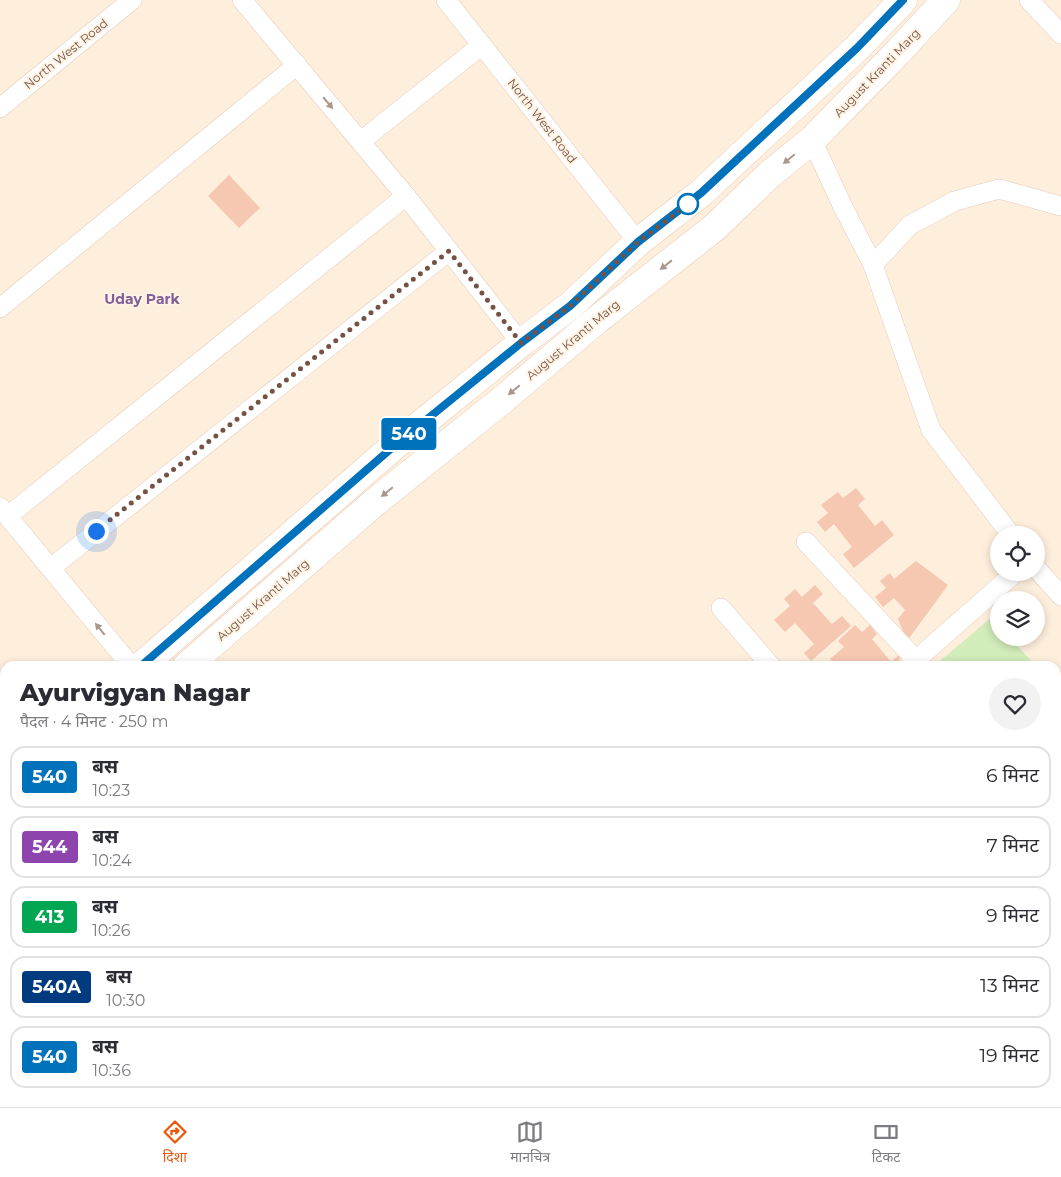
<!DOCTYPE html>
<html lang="hi">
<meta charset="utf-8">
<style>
body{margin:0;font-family:Montserrat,"Noto Sans Devanagari",sans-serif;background:#f2f2f3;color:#2b2b33;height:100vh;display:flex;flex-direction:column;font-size:19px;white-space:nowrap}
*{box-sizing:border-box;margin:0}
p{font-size:16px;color:#7c7c81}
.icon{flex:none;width:28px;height:28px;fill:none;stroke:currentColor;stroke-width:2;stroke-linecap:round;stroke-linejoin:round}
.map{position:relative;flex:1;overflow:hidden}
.sheet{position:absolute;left:0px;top:661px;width:1061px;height:446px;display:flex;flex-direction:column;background:#fff;border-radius:15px 15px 0 0;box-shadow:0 2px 8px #0003}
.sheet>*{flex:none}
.badge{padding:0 10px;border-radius:4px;font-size:18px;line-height:32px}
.controls{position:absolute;left:990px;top:526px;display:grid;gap:10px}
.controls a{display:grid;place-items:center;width:55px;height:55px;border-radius:50%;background:#fff;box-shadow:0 2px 8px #0003;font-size:25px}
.you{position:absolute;width:25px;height:25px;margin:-12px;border:4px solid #fff;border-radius:50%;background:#1a73e8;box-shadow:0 0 0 8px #1a73e833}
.map>.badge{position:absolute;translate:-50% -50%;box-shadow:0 0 0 2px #fff}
.round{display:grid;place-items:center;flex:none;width:52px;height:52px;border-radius:26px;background:#f2f2f3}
.overview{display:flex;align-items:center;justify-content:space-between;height:85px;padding:0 20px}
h1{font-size:24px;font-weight:800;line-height:38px}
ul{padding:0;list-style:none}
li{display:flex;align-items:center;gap:15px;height:62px;margin:0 10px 8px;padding:0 10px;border:2px solid #e1e1e2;border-radius:15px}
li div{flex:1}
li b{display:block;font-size:19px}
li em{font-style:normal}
li .badge{min-width:55px;font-weight:700;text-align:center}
.tabs{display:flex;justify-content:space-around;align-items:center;height:70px;border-top:1px solid #e1e1e2;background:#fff;font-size:14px;color:#7c7c81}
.tabs a{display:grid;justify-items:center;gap:2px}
.tabs .active{color:#ea580c}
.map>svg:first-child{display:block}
</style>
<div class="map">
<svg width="1061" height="1107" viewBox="0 0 1061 1107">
<rect width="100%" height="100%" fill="#feeedc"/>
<!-- green -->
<g fill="#d2ecba">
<polygon points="992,617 999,625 999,638 1010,638 1036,666 934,666"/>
<polygon points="1056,688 1061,693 1061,903 1056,901"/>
<polygon points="188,1102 346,1102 349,1107 184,1107"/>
</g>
<!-- building -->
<g fill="#f6c8b1">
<polygon points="229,175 260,208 239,228 208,196"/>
<polygon points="856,488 865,499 858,505 875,526 882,520 894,535 854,568 843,554 852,547 834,524 825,532 817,522 828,513 821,505 838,492 843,498"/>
<polygon points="916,561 948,585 907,641 898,619 905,610 894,598 883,607 875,597 886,588 880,581 890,573 894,579"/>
<polygon points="815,585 823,594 813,603 832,624 842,616 851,626 811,661 804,653 814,644 795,623 785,632 774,620 790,606 784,599 795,589 802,597"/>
<polygon points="855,625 862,632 870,625 877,634 872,639 891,662 900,654 899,662 895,666 857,666 852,661 846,666 837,666 830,659 844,647 838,641"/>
<polygon points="5,902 5,959 0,953 0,906"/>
<polygon points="1056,973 1061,975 1061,1027 1056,1025"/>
<polygon points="0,978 5,984 5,991 1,994 5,998 5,1014 4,1012 0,1016"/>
<polygon points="1056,1077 1061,1079 1061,1107 1027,1107 1023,1106 1025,1102 1056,1102"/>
<polygon points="5,1091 5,1102 20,1102 24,1107 0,1107 0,1095"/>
<polygon points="52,1102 109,1102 113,1107 56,1107"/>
<polygon points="385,1102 402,1102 395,1107 388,1107"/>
<polygon points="480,1102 484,1102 487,1107 474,1107"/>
</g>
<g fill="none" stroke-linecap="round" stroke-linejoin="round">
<defs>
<g id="street">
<polyline points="242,0 406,196 521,343"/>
<polyline points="446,0 638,242"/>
<polyline points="1029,0 1061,34"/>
<polyline points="0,108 132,0"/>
<polyline points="812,140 843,207 873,265 931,430 1011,535"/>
<polyline points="361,141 482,45"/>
<polyline points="873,265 910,225 955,201 999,189 1061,206"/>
<polyline points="0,308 297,65"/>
<polyline points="0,507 131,666"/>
<polyline points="8,516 406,196"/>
<polyline points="806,542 916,660"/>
<polyline points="51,568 449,251"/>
<polyline points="1036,568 1061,596"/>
<polyline points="721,608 771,666"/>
<polyline points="909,666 1016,572"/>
<polyline points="1056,925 1061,926"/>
<polyline points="0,964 5,969"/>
<polyline points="1056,1035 1061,1036"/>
<polyline points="0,1039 5,1035"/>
<polyline points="366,1102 370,1107"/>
<polyline points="986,1102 1001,1107"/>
<polyline points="176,1107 182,1102"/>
<polyline points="894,1107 895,1102"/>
</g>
<g id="secondary">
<polyline points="141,666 394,446 521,343 570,306 638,242 701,193 857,48 903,0"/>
<polyline points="187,666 374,503 501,401 598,319 715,227 770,174 812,140 898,52 946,0"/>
<polyline points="0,779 5,775"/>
<polyline points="0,801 5,806"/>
</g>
</defs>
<!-- street casing -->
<use href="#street" stroke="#e4cbbb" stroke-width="20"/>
<!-- secondary casing -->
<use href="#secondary" stroke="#eacbb7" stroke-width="29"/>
<!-- street -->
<use href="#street" stroke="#fff" stroke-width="19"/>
<!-- secondary -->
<use href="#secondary" stroke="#fff" stroke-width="28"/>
</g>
<!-- one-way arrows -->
<defs><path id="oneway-solid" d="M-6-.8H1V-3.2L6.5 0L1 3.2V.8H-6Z" transform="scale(1.25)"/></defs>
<g fill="#ac978e">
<use href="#oneway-solid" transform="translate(328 103) rotate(50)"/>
<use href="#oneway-solid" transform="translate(789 159) rotate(141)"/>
<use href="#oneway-solid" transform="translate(666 265) rotate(142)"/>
<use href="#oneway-solid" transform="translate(514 390) rotate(140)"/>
<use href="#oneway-solid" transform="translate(387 492) rotate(141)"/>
<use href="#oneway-solid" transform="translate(100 629) rotate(-129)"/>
</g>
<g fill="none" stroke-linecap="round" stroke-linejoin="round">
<defs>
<polyline id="line" points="141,666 394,446 521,343 570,306 638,242 701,193 857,48 903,0"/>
</defs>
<!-- line casing -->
<use href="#line" stroke="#fff" stroke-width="11"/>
<!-- line -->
<use href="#line" stroke="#0072bc" stroke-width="8"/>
<!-- walk -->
<polyline stroke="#755243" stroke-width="5" stroke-dasharray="0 9" points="96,531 449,251 521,343 570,306 638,242 688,204"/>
</g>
<!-- markers -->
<circle fill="#fff" stroke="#0072bc" stroke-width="2.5" cx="688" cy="204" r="10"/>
<g text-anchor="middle" stroke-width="4" stroke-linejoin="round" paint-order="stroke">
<!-- street labels -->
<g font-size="12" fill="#755243" stroke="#fff3e4">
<text transform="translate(66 54) rotate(-39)" y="4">North West Road</text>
<text transform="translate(877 73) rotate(-46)" y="4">August Kranti Marg</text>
<text transform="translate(542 121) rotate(52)" y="4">North West Road</text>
<text transform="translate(573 340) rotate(-40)" y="4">August Kranti Marg</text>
<text transform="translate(263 600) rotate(-41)" y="4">August Kranti Marg</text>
</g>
<!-- neighbourhood labels -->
<g font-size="14" font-weight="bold" fill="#815e99" stroke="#fff3e4">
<text x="142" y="304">Uday Park</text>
</g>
</g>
</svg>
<div class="controls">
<a><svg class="icon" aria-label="locate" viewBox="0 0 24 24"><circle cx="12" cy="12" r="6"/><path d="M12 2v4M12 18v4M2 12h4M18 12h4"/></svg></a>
<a><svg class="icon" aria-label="layers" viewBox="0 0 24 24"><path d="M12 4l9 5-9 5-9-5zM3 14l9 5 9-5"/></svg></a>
</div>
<div class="you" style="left:96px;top:531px"></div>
<b class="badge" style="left:409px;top:434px;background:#0072bc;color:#fff">540</b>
<section class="sheet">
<div class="overview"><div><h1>Ayurvigyan Nagar</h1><p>पैदल · 4 मिनट · 250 m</p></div><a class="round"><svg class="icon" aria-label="heart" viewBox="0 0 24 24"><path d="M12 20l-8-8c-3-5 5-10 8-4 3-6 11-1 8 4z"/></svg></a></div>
<ul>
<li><span class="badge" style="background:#0072bc;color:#fff">540</span><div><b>बस</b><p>10:23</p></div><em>6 मिनट</em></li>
<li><span class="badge" style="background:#8e44ad;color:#fff">544</span><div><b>बस</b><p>10:24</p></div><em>7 मिनट</em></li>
<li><span class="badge" style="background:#00a651;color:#fff">413</span><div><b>बस</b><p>10:26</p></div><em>9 मिनट</em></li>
<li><span class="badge" style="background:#003b80;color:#fff">540A</span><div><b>बस</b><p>10:30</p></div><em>13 मिनट</em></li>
<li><span class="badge" style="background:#0072bc;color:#fff">540</span><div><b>बस</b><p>10:36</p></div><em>19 मिनट</em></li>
</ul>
</section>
</div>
<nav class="tabs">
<a class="active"><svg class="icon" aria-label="directions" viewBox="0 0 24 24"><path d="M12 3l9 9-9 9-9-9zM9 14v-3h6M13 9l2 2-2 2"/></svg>दिशा</a>
<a><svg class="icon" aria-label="map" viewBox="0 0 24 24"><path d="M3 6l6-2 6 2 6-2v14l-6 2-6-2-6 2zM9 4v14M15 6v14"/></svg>मानचित्र</a>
<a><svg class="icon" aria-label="tickets" viewBox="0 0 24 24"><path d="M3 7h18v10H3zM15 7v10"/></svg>टिकट</a>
</nav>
